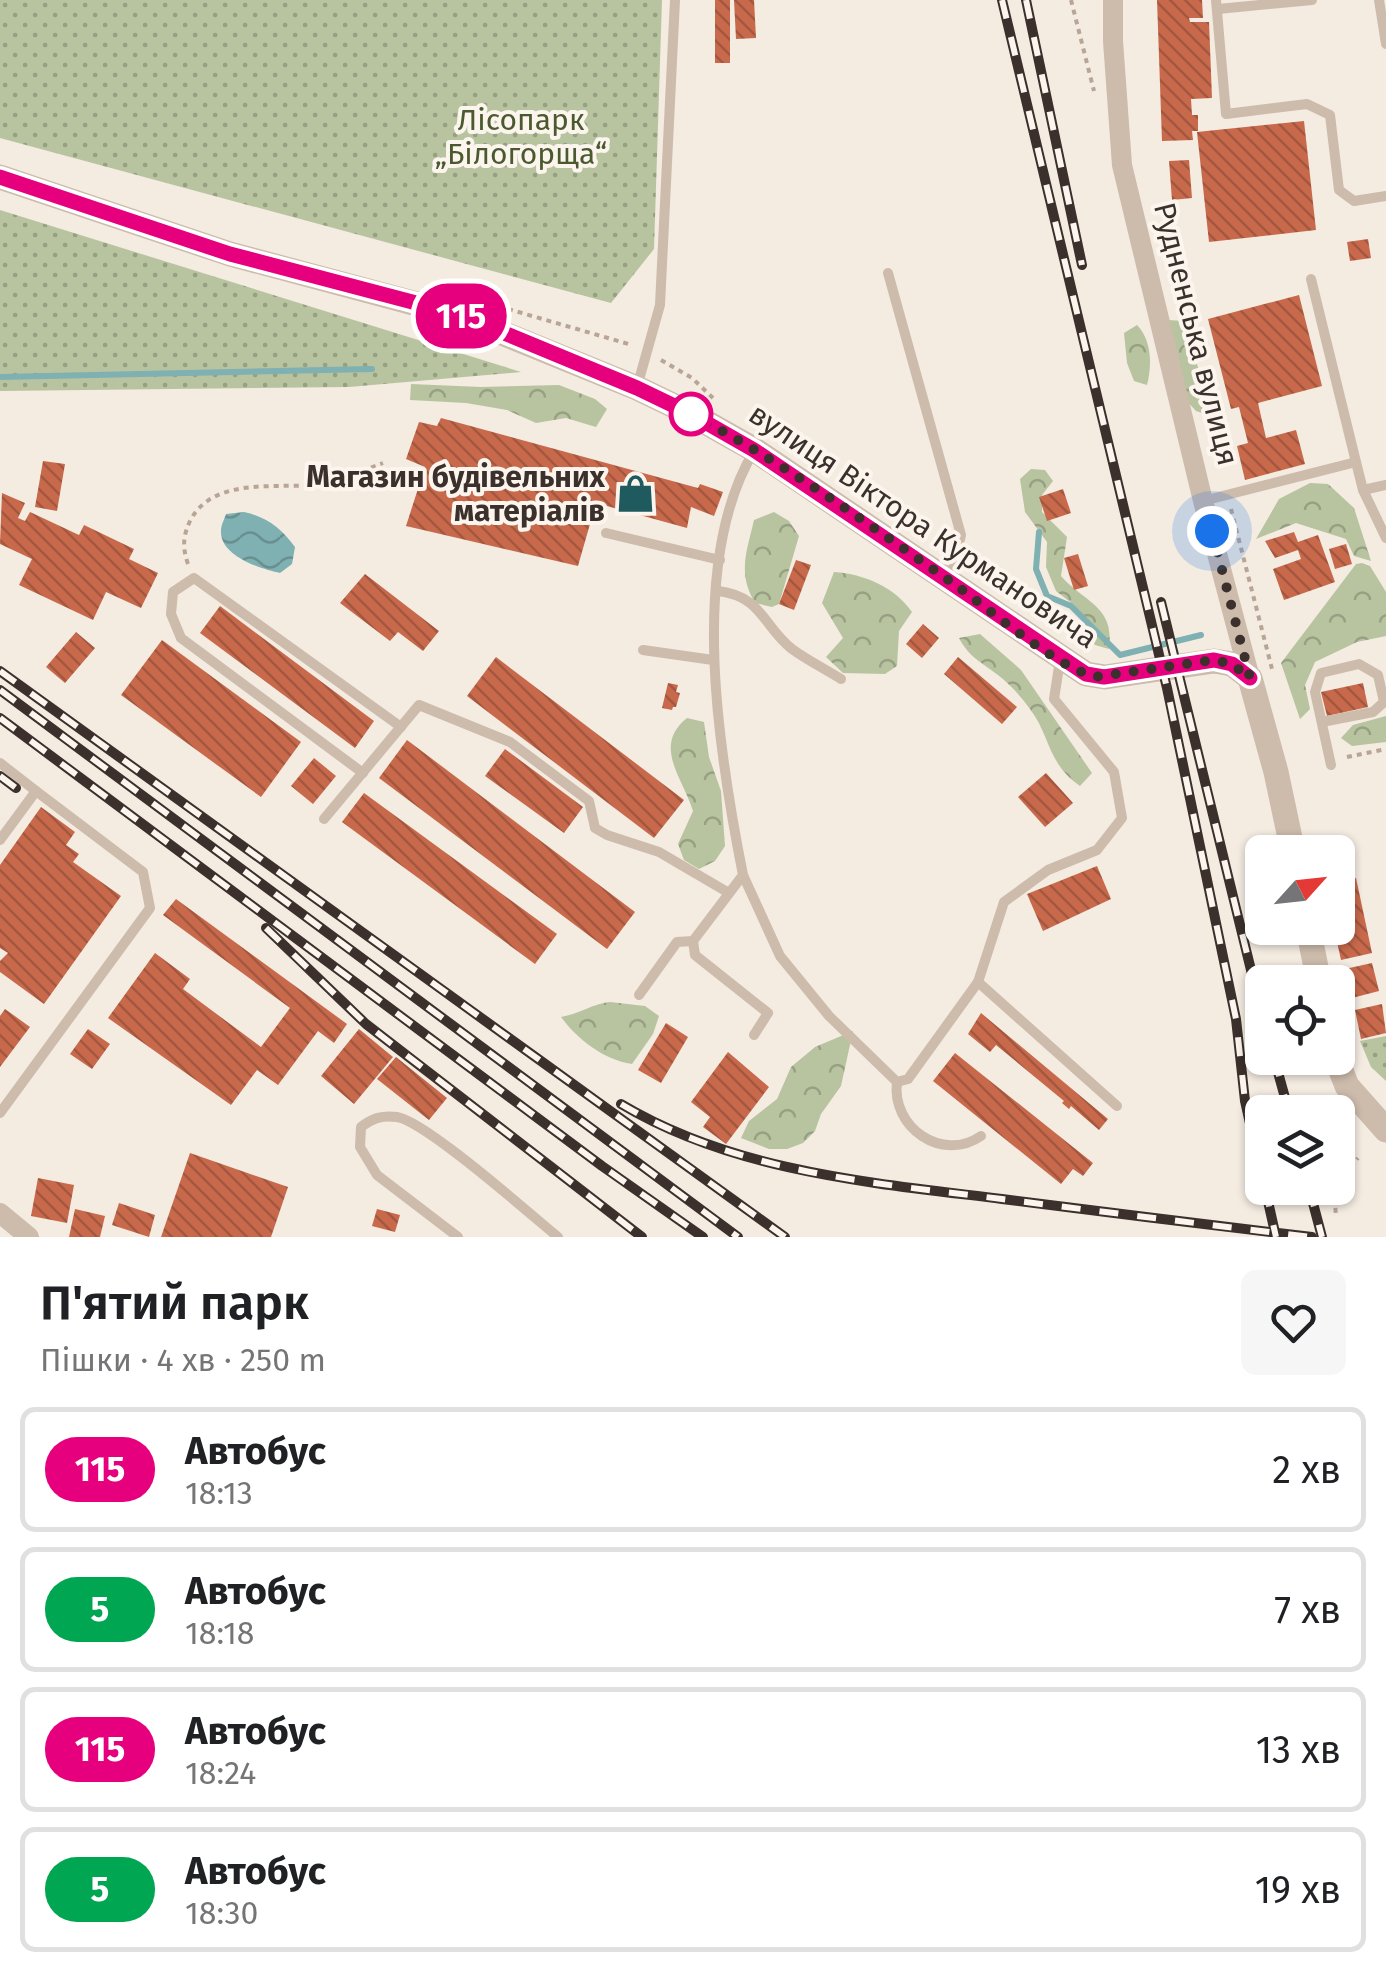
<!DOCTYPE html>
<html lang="uk">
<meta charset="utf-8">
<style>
body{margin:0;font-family:"Fira Sans",sans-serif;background:#f6f6f6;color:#202124;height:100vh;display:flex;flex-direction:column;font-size:38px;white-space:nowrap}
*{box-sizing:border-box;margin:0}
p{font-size:32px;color:#757577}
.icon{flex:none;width:55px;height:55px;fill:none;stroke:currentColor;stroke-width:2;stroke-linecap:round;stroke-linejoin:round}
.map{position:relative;height:1237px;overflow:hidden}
.panel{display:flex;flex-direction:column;background:#fff;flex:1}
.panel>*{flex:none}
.badge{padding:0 20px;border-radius:32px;font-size:35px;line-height:65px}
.needle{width:65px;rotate:63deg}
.fabs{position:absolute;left:1245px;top:835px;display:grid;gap:20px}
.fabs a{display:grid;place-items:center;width:110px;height:110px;border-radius:15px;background:#fff;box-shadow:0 2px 8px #0004;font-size:50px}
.you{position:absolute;width:50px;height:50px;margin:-25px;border:8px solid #fff;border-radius:50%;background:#1a73e8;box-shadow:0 0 0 15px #1a73e833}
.map>.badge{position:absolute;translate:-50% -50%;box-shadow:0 0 0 5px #fff}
.round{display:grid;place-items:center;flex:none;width:105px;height:105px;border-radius:15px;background:#f6f6f6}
.overview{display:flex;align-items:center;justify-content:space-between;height:170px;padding:0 40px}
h1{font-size:48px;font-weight:600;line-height:75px}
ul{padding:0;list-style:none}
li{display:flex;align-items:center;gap:30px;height:125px;margin:0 20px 15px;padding:0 20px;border:5px solid #e0e0e0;border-radius:15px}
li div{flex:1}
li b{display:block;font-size:38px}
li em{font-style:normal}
li .badge{min-width:110px;font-weight:700;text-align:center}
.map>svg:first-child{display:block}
</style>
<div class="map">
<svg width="1386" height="1237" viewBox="0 0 1386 1237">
<defs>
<pattern id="forest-crowns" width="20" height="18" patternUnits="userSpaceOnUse" patternTransform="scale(2.5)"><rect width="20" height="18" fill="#b8c4a0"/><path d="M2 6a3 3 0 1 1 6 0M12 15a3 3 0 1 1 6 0" fill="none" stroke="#97a083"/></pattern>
<pattern id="park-dots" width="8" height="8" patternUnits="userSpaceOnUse" patternTransform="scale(2.5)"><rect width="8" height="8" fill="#b8c4a0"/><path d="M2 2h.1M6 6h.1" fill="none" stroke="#97a083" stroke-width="1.8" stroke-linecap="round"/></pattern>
<pattern id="water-waves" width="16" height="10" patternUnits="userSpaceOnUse" patternTransform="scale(2.5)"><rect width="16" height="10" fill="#7fb0b2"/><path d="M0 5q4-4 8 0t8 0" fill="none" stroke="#699091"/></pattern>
<pattern id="building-back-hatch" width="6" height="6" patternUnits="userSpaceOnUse" patternTransform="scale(2.5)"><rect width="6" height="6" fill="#c8694b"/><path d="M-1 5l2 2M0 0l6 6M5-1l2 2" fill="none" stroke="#a4573f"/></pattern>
</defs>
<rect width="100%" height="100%" fill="#f4ebe1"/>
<!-- forest -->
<g fill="url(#forest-crowns)">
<polygon points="1168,320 1184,321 1213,417 1196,411 1184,398"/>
<path d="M 1137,325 C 1152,341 1152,365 1147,385 L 1134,381 L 1127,363 L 1124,333 Z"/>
<polygon points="411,384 481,387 559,385 595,399 607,409 596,427 566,418 536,423 507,410 466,403 410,400"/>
<path d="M 1031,469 L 1045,470 L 1053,481 L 1042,495 L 1042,512 L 1067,537 L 1061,576 C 1085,603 1115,606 1109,649 L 1095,645 L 1074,605 L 1056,591 L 1046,567 L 1047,542 L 1025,512 L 1020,479 Z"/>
<polygon points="1310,483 1328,484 1354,508 1371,561 1354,556 1346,539 1296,523 1256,539 1279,499"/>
<path d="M 774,512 L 789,521 L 799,536 L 779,604 L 772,607 L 755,603 C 737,573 747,551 754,520 Z"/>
<polygon points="1362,563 1370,566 1386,592 1386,636 1357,642 1315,662 1305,685 1310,709 1300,719 1281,663 1356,564"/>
<path d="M 834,572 C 864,574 895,587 912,612 L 899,631 L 897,666 L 885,674 L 843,673 L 826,657 L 843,638 L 822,603 Z"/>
<path d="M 980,634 L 1021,670 L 1092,773 L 1080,786 C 1047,763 1051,737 1030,709 C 1021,697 1010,684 998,675 C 981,662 969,657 959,638 Z"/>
<polygon points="1386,716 1386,742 1352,746 1341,738 1353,725"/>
<path d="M 687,718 L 704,722 L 709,757 L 721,791 L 725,846 L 715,861 L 699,869 L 684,860 L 678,844 L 693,811 C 683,778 652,746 687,718 Z"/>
<path d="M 610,1002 L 645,1006 L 659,1016 L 653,1034 L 632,1064 C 604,1060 577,1039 561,1017 C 579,1014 592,1004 610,1002 Z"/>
<polygon points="853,1031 841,1086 821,1114 815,1131 803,1143 787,1149 769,1149 741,1138 749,1121 777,1099 791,1067 815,1047"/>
</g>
<!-- park -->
<g fill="url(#park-dots)">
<polygon points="0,0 662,0 654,249 611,303 0,138"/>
<polygon points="0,210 521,372 349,387 0,391"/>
<polygon points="1386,1036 1386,1081 1371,1067 1360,1041"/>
</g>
<!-- water -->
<path fill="url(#water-waves)" d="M 244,512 C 267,517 281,528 295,547 L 292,564 L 280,573 C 261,569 220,556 221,531 C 221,525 224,520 226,514 Z"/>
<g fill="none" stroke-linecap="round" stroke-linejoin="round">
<!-- stream -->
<g stroke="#7fb0b2" stroke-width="6">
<polyline points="0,377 372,369"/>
<polyline points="1039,532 1036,569 1047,596 1071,606 1120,655 1201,635"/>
</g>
</g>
<!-- building -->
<g fill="url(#building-back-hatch)">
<rect x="715" y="0" width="15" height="63"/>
<polygon points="734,0 754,0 756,38 736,39"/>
<polygon points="1157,0 1202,0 1203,18 1189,18 1190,22 1209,22 1212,98 1191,99 1192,115 1198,115 1198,131 1192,131 1193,140 1162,141"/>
<polygon points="1304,121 1316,230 1209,242 1197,132"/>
<polygon points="1189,160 1192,198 1172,200 1169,161"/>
<polygon points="1368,239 1371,258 1350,261 1347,242"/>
<polygon points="1299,295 1322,386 1258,403 1266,438 1296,430 1305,464 1245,480 1237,446 1248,443 1239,407 1231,409 1208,319"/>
<polygon points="441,418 698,488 700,484 723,492 714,516 691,507 687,528 596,503 578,566 406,526 425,467 406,459 419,422 437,426"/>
<polygon points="43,461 65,464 57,511 35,507"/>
<polygon points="1063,489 1071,513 1047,521 1039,497"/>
<polygon points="2,493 25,503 18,518 25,521 30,512 79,535 84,525 134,549 129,559 158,573 141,608 106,592 93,620 19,585 32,559 0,544"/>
<polygon points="1294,532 1298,542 1318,535 1335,582 1284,600 1273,569 1301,559 1298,550 1275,558 1265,541"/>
<polygon points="1346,544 1352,564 1335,569 1329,549"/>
<polygon points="1078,554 1088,586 1074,590 1064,558"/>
<polygon points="796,560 811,565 794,610 779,604"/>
<polygon points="365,574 439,631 423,651 398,632 390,641 340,603"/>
<polygon points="220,606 374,721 355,748 200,633"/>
<polygon points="923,624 939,638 922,658 906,644"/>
<polygon points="76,632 95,648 65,683 46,667"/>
<polygon points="162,640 301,742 261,797 121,695"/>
<polygon points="496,657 684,800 654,838 467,696"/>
<polygon points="958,657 1017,707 1002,724 944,674"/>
<polygon points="668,683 678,685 676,692 680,693 676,707 673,707 672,710 662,708"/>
<polygon points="1363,683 1368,707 1327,716 1321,692"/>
<polygon points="407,740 635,912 607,949 379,778"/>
<polygon points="505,749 583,807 564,833 485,776"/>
<polygon points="314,758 336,776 313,804 291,786"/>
<polygon points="1046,773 1073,803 1045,827 1018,797"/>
<polygon points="364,793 557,934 535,964 342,822"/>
<polygon points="41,807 75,832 66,845 79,854 73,862 121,896 44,1004 0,972 0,961 8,953 0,948 0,865"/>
<polygon points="1097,866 1111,899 1043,931 1027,894"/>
<polygon points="1356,878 1372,953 1341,960 1334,928 1338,928 1338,882"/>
<polygon points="176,899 347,1024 334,1043 318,1031 278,1085 257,1070 231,1105 108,1018 155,953 190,979 183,989 261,1047 290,1008 163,915"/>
<polygon points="1372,963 1379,991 1352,998 1345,969"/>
<polygon points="1382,1004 1386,1033 1361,1039 1355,1010"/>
<polygon points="5,1009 30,1027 0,1067 0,1016"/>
<polygon points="981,1013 1108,1119 1099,1130 1071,1106 1069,1109 1062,1103 1064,1101 996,1045 990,1052 968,1034"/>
<polygon points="666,1023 688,1037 661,1083 638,1070"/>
<polygon points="88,1029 110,1044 92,1069 70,1054"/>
<polygon points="359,1029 393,1057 354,1104 321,1076"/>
<polygon points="728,1052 769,1087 726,1144 703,1127 710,1117 691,1102"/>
<polygon points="955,1053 1093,1163 1083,1176 1073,1169 1061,1184 933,1081"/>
<polygon points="396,1057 447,1098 429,1120 377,1079"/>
<polygon points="190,1153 288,1187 271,1237 161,1237"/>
<polygon points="38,1178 74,1185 67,1223 31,1216"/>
<polygon points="119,1203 155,1215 149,1237 112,1225"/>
<polygon points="75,1209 105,1216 100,1237 69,1237"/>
<polygon points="377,1209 400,1215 395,1232 372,1226"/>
</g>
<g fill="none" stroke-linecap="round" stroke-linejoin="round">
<!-- path -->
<g stroke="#b9a596" stroke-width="4" stroke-dasharray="5 5" stroke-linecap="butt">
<polyline points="1071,0 1094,91"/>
<polyline points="508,309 632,345"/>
<polyline points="661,360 692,378 713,398"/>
<polyline points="1231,509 1272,669"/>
<path d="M 188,564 C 182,547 183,535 191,519 C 216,475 281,490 323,484 C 343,481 364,470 383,463"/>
<polyline points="1347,757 1386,749"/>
<polyline points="1340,995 1349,1039"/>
<polyline points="1338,1183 1358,1158"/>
<polyline points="1334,1188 1336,1217"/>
</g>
<!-- service -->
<g stroke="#cdbbac" stroke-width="10">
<polyline points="1216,0 1226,114 1307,104 1330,115 1339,190 1354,201 1386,196"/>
<polyline points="1379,0 1386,44"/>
<polyline points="1218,9 1312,0"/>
<polyline points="888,273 961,535 950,581"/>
<polyline points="1311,279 1356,462"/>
<polyline points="637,387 660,305 675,0"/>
<polyline points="1363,490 1386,485"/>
<polyline points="1203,501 1356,462 1363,490 1386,538"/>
<polyline points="606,533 720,560"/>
<path d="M 718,591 C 762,596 763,626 792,649 C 807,660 825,669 841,679"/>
<polyline points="643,650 713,660"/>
<polyline points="1322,722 1373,712 1384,702 1378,675 1359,664 1321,673 1315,692 1331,765"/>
<polyline points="0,763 36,791 0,840"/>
<polyline points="363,773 181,638 171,614 173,592 194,578 401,727"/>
<polyline points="324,819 419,705 510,742 589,801 595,828 607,835 659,852 729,893"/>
<polyline points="743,875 780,956 829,1016 897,1082 908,1079 978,982 1117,1106"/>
<polyline points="978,982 1004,902 1048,870 1097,850 1122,818 1114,772 1054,699 1060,660"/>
<polyline points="639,995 677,942 693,941"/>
<path d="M 754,1035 L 768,1013 L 695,955 L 693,941 L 743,875 C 719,754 687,562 754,451"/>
<path d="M 897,1082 C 891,1127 942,1163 981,1136"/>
<polyline points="0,1113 150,908 143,872 36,791"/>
<path d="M 458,1237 L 377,1175 L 360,1147 L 361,1127 C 373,1118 382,1115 397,1117 C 425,1121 530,1214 558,1237"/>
</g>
<!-- minor -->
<g stroke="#cdbbac" stroke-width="20">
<polyline points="1113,0 1113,41 1122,165 1203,501 1250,678"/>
<polyline points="0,1213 29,1237"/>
</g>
<!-- tertiary -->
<g stroke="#cdbbac" stroke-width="25">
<polyline points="0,177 230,254 458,315 637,388 691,414 755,450 1086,674 1105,677 1214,661 1232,664 1250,678 1276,772 1293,852"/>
<polyline points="1308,928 1319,982"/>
<polyline points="1336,1058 1347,1086 1386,1130"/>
</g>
<defs>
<g id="rail">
<polyline points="1002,0 1167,688 1236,1019 1245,1101 1262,1177"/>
<polyline points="1026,0 1082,265"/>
<polyline points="1161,602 1262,1015"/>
<polyline points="0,671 785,1237"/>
<polyline points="0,690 738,1237"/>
<polyline points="0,718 602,1166 703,1237"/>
<polyline points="0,776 16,788"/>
<polyline points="266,928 366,1024 642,1237"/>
<polyline points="1274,1058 1289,1112"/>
<path d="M 621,1104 C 735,1172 873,1183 1002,1199 C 1105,1212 1209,1225 1312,1237"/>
<polyline points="1265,1188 1276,1237"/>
<polyline points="1309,1188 1322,1237"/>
</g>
</defs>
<!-- rail casing -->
<use href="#rail" stroke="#3b302b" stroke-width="10"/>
<!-- rail -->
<use href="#rail" stroke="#fbf5ee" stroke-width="6" stroke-dasharray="19" stroke-linecap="butt"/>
</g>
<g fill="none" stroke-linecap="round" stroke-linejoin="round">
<defs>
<polyline id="line" points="0,177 230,254 458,314 637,388 691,414 754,450 1086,674 1104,677 1214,660 1232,664 1250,678"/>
</defs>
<!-- line casing -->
<use href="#line" stroke="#fff" stroke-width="22"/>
<!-- line -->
<use href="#line" stroke="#e6007e" stroke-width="15"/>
<!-- walk -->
<path stroke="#3b302b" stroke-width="10" stroke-dasharray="0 18" d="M 691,414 C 781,461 870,525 954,584 C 992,611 1052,664 1095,677 L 1214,660 L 1232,664 L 1250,678 L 1212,531"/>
</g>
<!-- icons -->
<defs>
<symbol id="shop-bare" viewBox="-9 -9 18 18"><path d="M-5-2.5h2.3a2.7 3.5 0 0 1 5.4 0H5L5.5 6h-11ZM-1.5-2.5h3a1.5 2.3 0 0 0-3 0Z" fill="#1f5a5e" stroke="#fbf5ee" stroke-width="2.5" paint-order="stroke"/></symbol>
</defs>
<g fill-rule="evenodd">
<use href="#shop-bare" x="608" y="466" width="55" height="55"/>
</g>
<!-- markers -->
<circle fill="#fff" stroke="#e6007e" stroke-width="5" cx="691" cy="414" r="20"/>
<g text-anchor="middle" stroke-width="8" stroke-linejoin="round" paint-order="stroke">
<!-- park labels -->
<g font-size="30" fill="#4a5a2e" stroke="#fbf5ee">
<text x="521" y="130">Лісопарк<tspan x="521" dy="34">„Білогорща“</tspan></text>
</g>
<!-- street labels -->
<g font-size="30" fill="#3b302b" stroke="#fbf5ee">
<text transform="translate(1196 334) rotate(76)" y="10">Рудненська вулиця</text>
<text transform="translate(923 526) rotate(34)" y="10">вулиця Віктора Курмановича</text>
</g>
<!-- poi labels -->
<g font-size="30" font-weight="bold" fill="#3b302b" stroke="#fbf5ee" text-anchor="end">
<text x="605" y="487">Магазин будівельних<tspan x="605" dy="34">матеріалів</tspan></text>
</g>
</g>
</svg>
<div class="fabs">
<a><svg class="needle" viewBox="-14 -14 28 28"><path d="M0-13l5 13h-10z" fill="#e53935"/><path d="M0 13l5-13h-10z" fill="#757577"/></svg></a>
<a><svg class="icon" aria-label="locate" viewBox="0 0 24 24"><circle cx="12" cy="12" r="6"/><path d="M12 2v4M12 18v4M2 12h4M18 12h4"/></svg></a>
<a><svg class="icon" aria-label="layers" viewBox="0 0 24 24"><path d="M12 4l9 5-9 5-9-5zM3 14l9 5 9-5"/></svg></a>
</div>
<div class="you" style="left:1212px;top:531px"></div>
<b class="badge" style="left:461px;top:316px;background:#e6007e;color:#fff">115</b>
</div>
<section class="panel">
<div class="overview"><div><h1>П'ятий парк</h1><p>Пішки · 4 хв · 250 m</p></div><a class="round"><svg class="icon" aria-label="heart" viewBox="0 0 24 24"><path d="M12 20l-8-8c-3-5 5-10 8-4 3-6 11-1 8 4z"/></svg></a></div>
<ul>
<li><span class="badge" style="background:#e6007e;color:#fff">115</span><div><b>Автобус</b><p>18:13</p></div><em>2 хв</em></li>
<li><span class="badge" style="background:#00a651;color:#fff">5</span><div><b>Автобус</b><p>18:18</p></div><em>7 хв</em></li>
<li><span class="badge" style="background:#e6007e;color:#fff">115</span><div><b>Автобус</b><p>18:24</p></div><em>13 хв</em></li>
<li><span class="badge" style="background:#00a651;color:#fff">5</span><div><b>Автобус</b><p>18:30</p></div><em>19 хв</em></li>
</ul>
</section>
